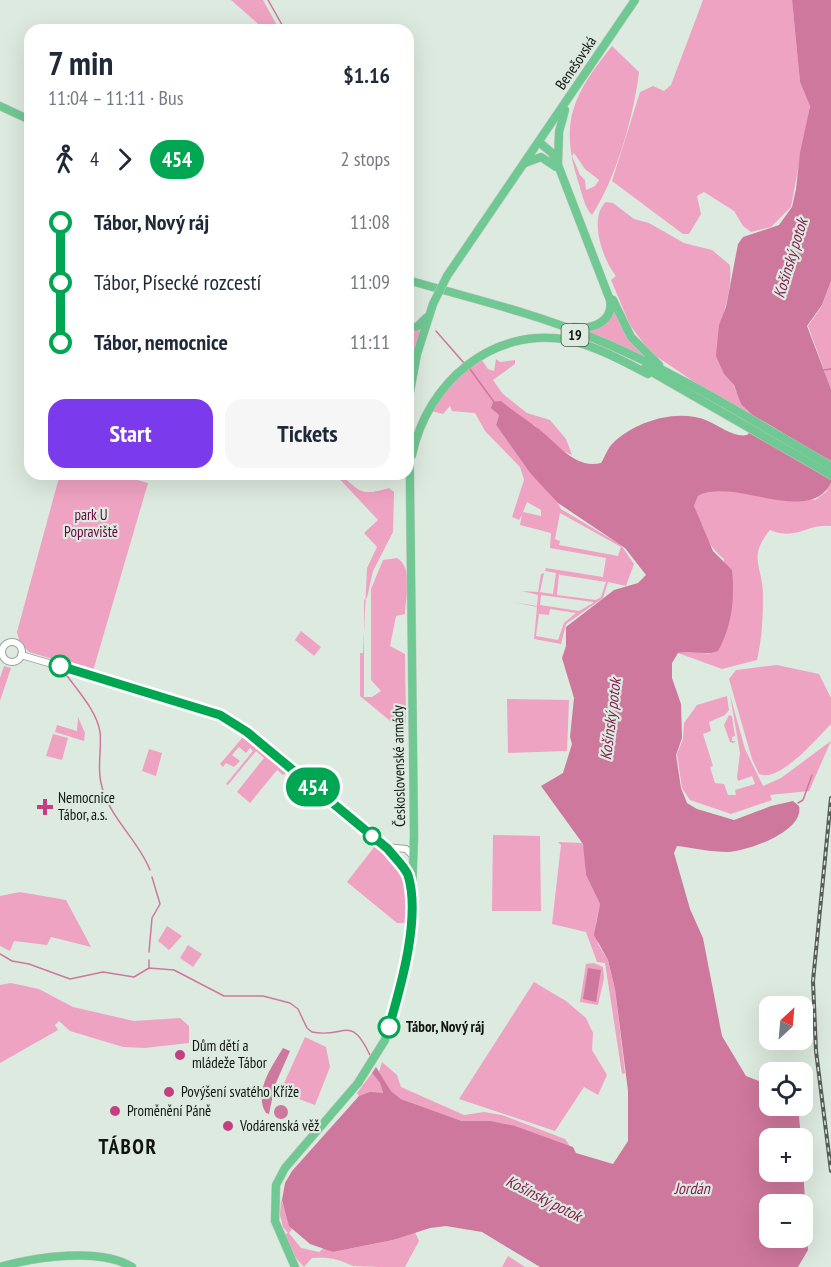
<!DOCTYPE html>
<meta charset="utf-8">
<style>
body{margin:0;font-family:"PT Sans Narrow",sans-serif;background:#f6f6f7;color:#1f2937;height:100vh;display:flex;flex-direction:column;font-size:22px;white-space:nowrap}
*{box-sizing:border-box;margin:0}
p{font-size:20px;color:#747a83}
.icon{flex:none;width:33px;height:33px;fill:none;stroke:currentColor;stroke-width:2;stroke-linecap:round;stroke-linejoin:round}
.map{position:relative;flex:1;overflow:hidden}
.details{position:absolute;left:24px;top:24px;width:390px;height:456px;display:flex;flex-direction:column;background:#fff;border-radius:18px;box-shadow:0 6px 24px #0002}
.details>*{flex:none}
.badge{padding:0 12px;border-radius:20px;font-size:21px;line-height:39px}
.needle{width:39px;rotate:26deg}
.controls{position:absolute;left:759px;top:996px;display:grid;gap:12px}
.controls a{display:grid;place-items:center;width:54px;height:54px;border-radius:12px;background:#fff;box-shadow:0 6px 24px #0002;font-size:30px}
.map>.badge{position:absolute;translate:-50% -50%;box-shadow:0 0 0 3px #fff}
.legs{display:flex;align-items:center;gap:9px;height:66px;padding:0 24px;font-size:20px}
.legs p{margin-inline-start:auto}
.overview{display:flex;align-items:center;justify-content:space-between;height:102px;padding:0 24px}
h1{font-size:33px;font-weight:600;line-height:45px}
.button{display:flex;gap:12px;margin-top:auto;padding:12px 24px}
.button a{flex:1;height:69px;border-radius:18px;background:#7c3aed;color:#fff;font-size:24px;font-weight:600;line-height:69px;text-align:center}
.button a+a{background:#f6f6f7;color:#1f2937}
ul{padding:0 24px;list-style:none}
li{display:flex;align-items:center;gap:21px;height:60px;font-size:22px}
li i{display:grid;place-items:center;width:9px;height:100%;margin:0 8px;background:currentColor}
li i::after{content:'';width:15px;height:15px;margin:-8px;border:4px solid;border-radius:50%;background:#fff}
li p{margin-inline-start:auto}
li:first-child i{background:linear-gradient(#0000 50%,currentColor 0)}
li:last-child i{background:linear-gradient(currentColor 50%,#0000 0)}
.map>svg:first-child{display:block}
</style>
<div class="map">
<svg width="831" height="1267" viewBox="0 0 831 1267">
<rect width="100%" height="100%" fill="#ddeadf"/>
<!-- green -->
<g fill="#efa3c2" fill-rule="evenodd">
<polygon points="231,0 263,0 279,29 265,30"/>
<polygon points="703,0 792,0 800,82 810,105 791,207 771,227 751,232 743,226 734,211 704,192 697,196 701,214 689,234 683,234 612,181 640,92 653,86 664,91 671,85"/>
<path d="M 612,46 L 639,72 C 634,115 616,179 592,215 C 584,207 582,193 578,181 C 559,120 574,94 612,46 ZM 574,153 L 585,169 L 599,180 L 595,186 L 586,190 L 585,180 L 580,175 L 572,156 Z"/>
<path d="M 606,202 L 613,203 L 634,219 L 649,223 L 684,243 L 712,250 L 730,265 C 734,303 710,329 723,371 C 725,377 732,380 734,386 C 742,401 740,405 754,417 L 718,398 L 650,352 L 630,325 L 611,280 L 616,276 C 603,260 588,218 606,202 Z"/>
<polygon points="831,281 831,389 808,326 822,306"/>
<polygon points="615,311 626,333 643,355 641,356 585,331 610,317"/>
<polygon points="421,327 414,354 408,355 408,332"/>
<path d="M 481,359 L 488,369 L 494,371 L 496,359 L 500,362 L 515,360 L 515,364 L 493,380 L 503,394 L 527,413 L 550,420 L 566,439 L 572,455 L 561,450 L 534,425 L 499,415 L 496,425 L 530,473 L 555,498 L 561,509 L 621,545 L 634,564 L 626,586 L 608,582 L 603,598 L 566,624 L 561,644 L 534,639 L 537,607 L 513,602 L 537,606 L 538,595 L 522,591 L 538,592 L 541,574 L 544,573 L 540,592 L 553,594 L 556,573 L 545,571 L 546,568 L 603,577 L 606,558 L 550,548 L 551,533 L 520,525 L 522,515 L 519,520 L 512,517 L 524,480 L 520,467 L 485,431 L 475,413 L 452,411 L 450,406 L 443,414 L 431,411 C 445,389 461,374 481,359 ZM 527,502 L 541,510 L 541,516 L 523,512 ZM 560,513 L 621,547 L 618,556 L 559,545 L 560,541 L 555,539 ZM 559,574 L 561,575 L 606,582 L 601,597 L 596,600 L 557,595 ZM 541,595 L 593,602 L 593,603 L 579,611 L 540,605 ZM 550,609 L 576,613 L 564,623 L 558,640 L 536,636 L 539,614 L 549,615 Z"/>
<polygon points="60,474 117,474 148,483 93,671 29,652 20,643 17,632"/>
<path d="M 335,474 L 341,474 C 360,493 362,496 389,488 L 394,492 L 393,532 L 373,571 L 367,598 L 364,600 L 364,697 L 372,697 L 381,691 L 371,680 L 371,589 L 383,560 L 397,558 C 414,568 405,600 405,614 L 396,616 L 390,646 L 405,654 L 406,723 L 400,729 L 360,696 L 360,653 L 363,653 L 367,568 L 377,547 L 364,533 L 378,520 Z"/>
<path d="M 831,483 L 831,526 C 805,524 797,541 770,530 C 747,557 763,567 763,595 C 763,617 762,639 757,660 L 722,669 L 678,653 L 691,650 L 709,654 L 724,559 C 707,546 701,526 694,506 L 698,496 L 712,490 L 815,500 L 826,492 Z"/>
<polygon points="301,631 321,647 314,656 295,640"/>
<path d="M 777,665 L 819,674 L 831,698 L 831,724 C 817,738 780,783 759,774 L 752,759 L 729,679 L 736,670 Z"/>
<polygon points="4,666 11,668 0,701 0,678"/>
<polygon points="730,695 745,749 763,786 781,778 831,741 809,791 770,795 772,800 731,814 690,800 682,788 677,754 683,739 684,723 697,705 727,696 729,710 725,715 709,722 711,731 703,734 713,766 710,767 715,783 724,784 728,795 736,795 735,790 755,784 752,776 738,781 737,777 740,753"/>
<polygon points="507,699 569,700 567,751 508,753"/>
<polygon points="729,715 732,716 735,736 732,737 732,741 736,741 733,743 730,742 724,725"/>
<polygon points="78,717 85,733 84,741 55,732 57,725 77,731"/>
<polygon points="53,734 68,738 62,760 46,756"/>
<polygon points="243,737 286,773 283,775 277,770 250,803 237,792 264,758 256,751 228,785 226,784 253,751 250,748 246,753 239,747 232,755 240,761 234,767 226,763 223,767 220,764"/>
<polygon points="149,749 162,753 156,776 142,771"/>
<polygon points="493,835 540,836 541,911 492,911"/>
<polygon points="558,842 582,843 584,847 586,875 600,904 596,923 598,944 608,960 615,989 625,1073 622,1074 605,963 597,962 586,932 552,924 561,845"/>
<path d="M 375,846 C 409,877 407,878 405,923 L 397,923 L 347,882 Z"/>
<polygon points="20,892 66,900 91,947 51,937 47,945 14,941 10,951 0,946 0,896"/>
<polygon points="167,926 182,936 169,950 158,941"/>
<polygon points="188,945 202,954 193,967 180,958"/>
<polygon points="594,963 603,967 604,978 598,1005 580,1002 586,964"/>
<polygon points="534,982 566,1001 586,1018 593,1033 592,1050 607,1075 598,1095 584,1087 555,1131 459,1099"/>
<polygon points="11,983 39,989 73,1007 134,1021 180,1018 189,1026 189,1043 145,1048 123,1047 70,1031 59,1021 55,1025 58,1030 0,1063 0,985"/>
<polygon points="305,1037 326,1047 330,1067 315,1105 280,1092"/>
<polygon points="382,1062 397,1075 401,1087 464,1115 484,1112 502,1115 565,1139 570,1146 505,1124 491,1121 462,1121 401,1099 391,1091 379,1072"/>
<polygon points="372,1073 380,1083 383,1093 359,1096 357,1093"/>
<path d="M 281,1199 L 292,1229 L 289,1233 L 301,1248 L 319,1252 L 324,1248 L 333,1252 L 393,1240 L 415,1232 L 419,1241 L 405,1267 C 394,1267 362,1267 353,1266 C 338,1259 330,1257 312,1258 L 304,1267 L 296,1258 L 285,1234 L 288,1233 L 283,1227 L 280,1215 Z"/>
<polygon points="508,1256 525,1267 502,1267"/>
</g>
<!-- water -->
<g fill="#ce789d" fill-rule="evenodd">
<path d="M 792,0 L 831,0 L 831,281 L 822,305 L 807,326 L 831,389 L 831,483 C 809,527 732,476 698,496 L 694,506 L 713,551 L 732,570 C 735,598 732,626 718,651 C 705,656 692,650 678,653 L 672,663 L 672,678 L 681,704 L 682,738 L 676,755 L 681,788 L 687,803 L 697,809 L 734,820 L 771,806 L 793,801 L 799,806 C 805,831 748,851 728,852 C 711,852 693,848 677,846 L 674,853 L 690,909 L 703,938 L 722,1036 L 746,1076 L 769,1085 L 770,1106 L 798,1106 L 801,1138 L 770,1138 L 770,1172 L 802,1172 L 803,1167 L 808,1250 L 798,1267 L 540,1267 L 482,1232 L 446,1226 L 430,1228 L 393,1240 L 333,1252 L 310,1244 L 289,1226 L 282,1200 L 285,1183 L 292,1171 L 359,1096 L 370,1092 L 383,1093 L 380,1083 L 372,1073 L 376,1067 L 391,1091 L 401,1099 L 462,1121 L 491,1121 L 515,1126 L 573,1147 L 576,1153 L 613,1164 L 628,1141 L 628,1091 L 615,989 L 608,960 L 594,935 L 600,904 L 586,875 L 583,844 L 541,786 L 563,773 L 572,744 L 570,737 L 574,698 L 562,658 L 566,646 L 566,627 L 614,590 L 638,583 L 646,575 L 625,548 L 558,503 L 530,473 L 496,425 L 499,415 L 491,408 L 493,402 L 501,401 C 513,411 524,418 536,427 C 555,440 574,470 601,463 C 605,457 607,449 613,443 C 636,421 678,408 708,421 C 720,426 734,438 747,435 L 755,427 L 754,417 L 741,404 L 734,385 L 724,374 L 716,356 L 719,325 L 726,307 L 738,244 L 743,237 L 779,225 L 792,207 L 796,189 L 800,153 L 810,106 L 800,82 ZM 768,432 L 781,440 L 773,446 L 764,441 ZM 770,1204 L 802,1204 L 802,1238 L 770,1238 Z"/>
<polygon points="588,968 601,970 596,1002 583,999"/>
<path d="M 283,1048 L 290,1051 L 275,1085 L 269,1114 L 266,1113 C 253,1093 272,1066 283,1048 Z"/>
<circle cx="281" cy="1112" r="7"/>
</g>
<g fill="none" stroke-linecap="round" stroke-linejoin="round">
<!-- stream -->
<g stroke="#ce789d" stroke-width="1.5">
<polyline points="268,0 285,30"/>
<polyline points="436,331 464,363"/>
<polyline points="470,369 494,402"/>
<polyline points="823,370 831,369"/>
<path d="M 65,673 C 77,690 97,711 100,732 C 102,748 97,766 101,783 C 108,817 138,839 150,870"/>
<polyline points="798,803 803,800 812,775"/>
<polyline points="149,952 152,918 160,904 152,877"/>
<path d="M 0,954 L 12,961 L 29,964 L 70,979 L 103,972 L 134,977 L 149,968 L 174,970 L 224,996 L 263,996 L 290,1003 L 298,1009 L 307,1028 L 312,1032 C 345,1039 350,1013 370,1055"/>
<polyline points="149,968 149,960"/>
</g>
<defs>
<g id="minor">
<circle cx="12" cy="652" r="10"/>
<polyline points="21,655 203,708 220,715 247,732 386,847 406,872 411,889"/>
<polyline points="386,847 406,849 413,856"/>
</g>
<g id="major">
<polyline points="0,106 30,120"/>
<path d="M 539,142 L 552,153 L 558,165 L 610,300 C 614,321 593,330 574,327"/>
<polyline points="525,163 541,157 556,167"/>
<polyline points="558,163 559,132 565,110"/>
<polyline points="447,276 635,0"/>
<path d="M 408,280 C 469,298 531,312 591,337 C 675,371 753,421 831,466"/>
<polyline points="613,300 631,337 659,365"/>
<polyline points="408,329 418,326 426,318"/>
<polyline points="645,368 831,475"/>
<path d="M 412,455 C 427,383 492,326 568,340 C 596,346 623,361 648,374"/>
<path d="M 0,1267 C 35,1257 100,1247 132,1267"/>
<polyline points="295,1267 275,1221 276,1185 285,1168 358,1083 385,1040 407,947 412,895 414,836 409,397 417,354 433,304"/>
</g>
</defs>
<!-- minor casing -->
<use href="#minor" stroke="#9aa69b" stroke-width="8"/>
<!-- major casing -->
<use href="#major" stroke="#c6c7c6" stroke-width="9"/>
<!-- minor -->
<use href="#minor" stroke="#fff" stroke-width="6"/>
<!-- major -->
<use href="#major" stroke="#70c892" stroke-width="8"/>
<defs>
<polyline id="rail" points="831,798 813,981 816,1051 831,1171"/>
</defs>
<!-- rail casing -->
<use href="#rail" stroke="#575e58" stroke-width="4"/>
<!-- rail -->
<use href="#rail" stroke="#ddeadf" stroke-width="1.5" stroke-dasharray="4.5" stroke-linecap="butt"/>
<defs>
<polyline id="major-bridge" points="433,304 447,276"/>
</defs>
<!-- major-bridge casing -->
<use href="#major-bridge" stroke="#c6c7c6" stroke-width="9" stroke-linecap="butt"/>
<!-- major-bridge -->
<use href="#major-bridge" stroke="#70c892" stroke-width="8"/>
</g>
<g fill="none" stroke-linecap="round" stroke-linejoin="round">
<defs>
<path id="line-1" d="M 60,666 L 220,715 L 247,732 L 388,849 C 394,857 404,866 408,875 C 421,917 401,986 389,1027"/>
</defs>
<!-- line-1 casing -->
<use href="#line-1" stroke="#fff" stroke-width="14"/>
<!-- line-1 -->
<use href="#line-1" stroke="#00a651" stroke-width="9"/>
</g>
<!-- markers -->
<g fill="#fff" stroke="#00a651" stroke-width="3">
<circle cx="60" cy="666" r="10"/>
<circle cx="372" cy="836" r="8"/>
<circle cx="389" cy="1027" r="10"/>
</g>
<g fill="#c43f81" stroke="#ddeadf" stroke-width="2">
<path d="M42 798h6v6h6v6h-6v6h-6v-6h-6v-6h6z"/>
<circle cx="180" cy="1055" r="6"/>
<circle cx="169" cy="1092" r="6"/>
<circle cx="115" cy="1111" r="6"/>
<circle cx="228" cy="1126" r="6"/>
</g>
<g text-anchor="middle" stroke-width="4.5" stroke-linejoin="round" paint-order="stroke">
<!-- shield labels -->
<rect fill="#ddeadf" stroke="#4e554f" stroke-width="1.5" x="561.5" y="324" width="27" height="22" rx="4.5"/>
<g font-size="14" font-weight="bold" fill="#111511">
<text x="575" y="340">19</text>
</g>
<!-- street labels -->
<g font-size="15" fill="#111511" stroke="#ddeadf">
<text transform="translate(576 63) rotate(-56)" y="5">Benešovská</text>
<text transform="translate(399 766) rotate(-91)" y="5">Československé armády</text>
</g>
<!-- park labels -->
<g font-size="15" fill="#6d0040" stroke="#ddeadf">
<text x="91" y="520">park U<tspan x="91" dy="17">Popraviště</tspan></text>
</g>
<!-- poi labels -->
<g font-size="15" fill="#111511" stroke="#ddeadf" text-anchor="start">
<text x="58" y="803">Nemocnice<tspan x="58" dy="17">Tábor, a.s.</tspan></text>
<text x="192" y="1051">Dům dětí a<tspan x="192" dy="17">mládeže Tábor</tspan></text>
<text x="181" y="1097">Povýšení svatého Kříže</text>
<text x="127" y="1116">Proměnění Páně</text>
<text x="240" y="1131">Vodárenská věž</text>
</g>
<!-- stop labels -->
<g font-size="15" font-weight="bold" fill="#111511" stroke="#ddeadf" text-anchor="start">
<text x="406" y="1032">Tábor, Nový ráj</text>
</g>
<!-- water labels -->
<g font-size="16" font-style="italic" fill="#841e53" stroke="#ddeadf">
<text transform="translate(790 258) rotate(-73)" y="6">Košínský potok</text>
<text transform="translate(610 719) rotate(-83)" y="6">Košínský potok</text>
<text x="692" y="1194">Jordán</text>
<text transform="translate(544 1198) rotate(27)" y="6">Košínský potok</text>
</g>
<!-- district labels -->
<g font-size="21" font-weight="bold" letter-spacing="1.5" fill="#111511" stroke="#ddeadf">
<text x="128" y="1154">TÁBOR</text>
</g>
</g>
</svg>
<div class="controls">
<a><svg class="needle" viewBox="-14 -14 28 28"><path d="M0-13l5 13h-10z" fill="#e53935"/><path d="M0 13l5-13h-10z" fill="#747a83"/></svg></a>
<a><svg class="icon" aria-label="locate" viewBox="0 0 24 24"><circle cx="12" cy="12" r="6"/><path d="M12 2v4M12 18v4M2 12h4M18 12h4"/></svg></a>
<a>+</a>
<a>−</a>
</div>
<b class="badge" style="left:313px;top:787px;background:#00a651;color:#fff">454</b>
<section class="details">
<div class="overview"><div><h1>7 min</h1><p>11:04 – 11:11 · Bus</p></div><b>$1.16</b></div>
<div class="legs"><svg class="icon" aria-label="walk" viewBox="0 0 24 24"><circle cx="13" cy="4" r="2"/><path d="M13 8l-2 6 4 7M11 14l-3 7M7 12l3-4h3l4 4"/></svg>4<svg class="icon" aria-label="forward" viewBox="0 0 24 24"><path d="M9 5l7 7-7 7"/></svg><b class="badge" style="background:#00a651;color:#fff">454</b><p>2 stops</p></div>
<ul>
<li><i style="color:#00a651"></i><b>Tábor, Nový ráj</b><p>11:08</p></li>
<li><i style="color:#00a651"></i><span>Tábor, Písecké rozcestí</span><p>11:09</p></li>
<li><i style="color:#00a651"></i><b>Tábor, nemocnice</b><p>11:11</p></li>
</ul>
<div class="button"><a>Start</a><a>Tickets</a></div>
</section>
</div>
